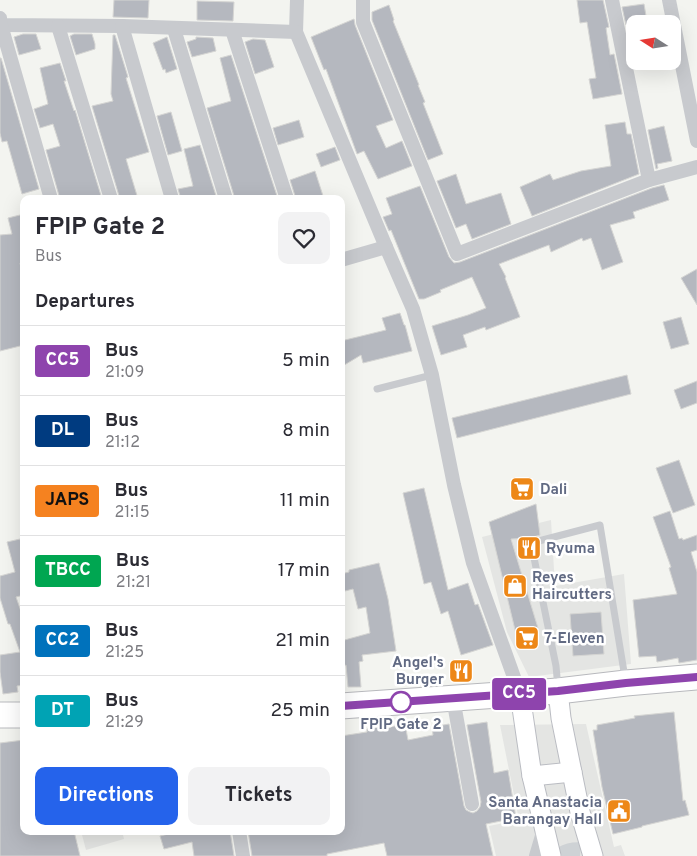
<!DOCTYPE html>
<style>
body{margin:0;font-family:Overpass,sans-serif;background:#f2f2f3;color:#2b2b33;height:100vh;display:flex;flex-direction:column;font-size:19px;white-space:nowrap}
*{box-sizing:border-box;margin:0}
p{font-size:16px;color:#7c7c81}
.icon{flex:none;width:28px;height:28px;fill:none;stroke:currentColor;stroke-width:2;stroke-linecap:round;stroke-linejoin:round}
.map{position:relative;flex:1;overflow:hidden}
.panel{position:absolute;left:20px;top:195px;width:325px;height:640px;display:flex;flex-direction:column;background:#fff;border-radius:10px;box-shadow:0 5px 20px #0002}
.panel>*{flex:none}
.badge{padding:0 10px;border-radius:4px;font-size:18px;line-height:32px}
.needle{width:32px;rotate:282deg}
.fabs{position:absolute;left:626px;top:15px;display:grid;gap:10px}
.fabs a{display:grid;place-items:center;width:55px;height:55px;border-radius:10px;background:#fff;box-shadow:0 5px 20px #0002;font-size:25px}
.map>.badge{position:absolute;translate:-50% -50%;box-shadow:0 0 0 2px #fff}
h2{padding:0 15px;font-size:19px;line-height:45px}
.round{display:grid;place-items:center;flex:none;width:52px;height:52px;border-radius:10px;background:#f2f2f3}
.overview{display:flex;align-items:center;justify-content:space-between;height:85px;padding:0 15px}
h1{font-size:24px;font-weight:700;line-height:38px}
.cta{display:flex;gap:10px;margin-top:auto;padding:10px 15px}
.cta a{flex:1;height:58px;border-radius:10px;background:#2563eb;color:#fff;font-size:20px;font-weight:700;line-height:58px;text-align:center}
.cta a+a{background:#f2f2f3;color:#2b2b33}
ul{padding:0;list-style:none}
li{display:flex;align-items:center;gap:15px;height:70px;padding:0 15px;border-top:1px solid #e1e1e2}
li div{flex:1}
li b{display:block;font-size:19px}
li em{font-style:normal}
li .badge{min-width:55px;font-weight:700;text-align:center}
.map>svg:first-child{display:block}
</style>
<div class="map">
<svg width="697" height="856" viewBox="0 0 697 856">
<rect width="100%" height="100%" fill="#f3f4f0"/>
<!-- built -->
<g fill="#e4e5e3">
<polygon points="551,520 555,586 624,574 631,664 529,677 507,632 482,537"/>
<polygon points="586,724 614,847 621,845 625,856 496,856 489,826 519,820 500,725"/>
<polygon points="81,831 122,831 124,839 86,850"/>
</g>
<!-- building -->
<g fill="#b5b8bf" stroke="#d5d5d3">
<polygon points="114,0 149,0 148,18 113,17"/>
<polygon points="577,0 603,0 609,27 606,28 610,55 614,54 622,94 593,99 589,79 596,78 587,22 580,23"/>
<polygon points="197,1 234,2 233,21 197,20"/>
<polygon points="644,4 647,22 626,25 622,7"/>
<polygon points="389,5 394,20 393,21 419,85 418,85 425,102 423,103 443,154 428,160 372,20 372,12"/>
<polygon points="354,19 355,25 393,120 376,126 386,148 402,141 412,166 378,179 364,151 357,154 326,69 324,70 311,37"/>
<polygon points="23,34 36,34 41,49 19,55 14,37"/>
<polygon points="74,34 92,34 95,44 95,49 76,55 70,36"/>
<polygon points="113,35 115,35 128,77 126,78 149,152 126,159 138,199 120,199 92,106 113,101 111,94"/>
<polygon points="167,37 177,69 166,73 165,69 163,70 153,43"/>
<polygon points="196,37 213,38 216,51 192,57 187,42 196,39"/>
<polygon points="253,39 265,40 274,67 255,74 245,42"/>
<polygon points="231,55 278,199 235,199 207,108 231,101 220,58"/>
<polygon points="0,58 1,58 39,189 22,194 7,141 2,142 0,133"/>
<polygon points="60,63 66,81 64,81 74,111 75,110 102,199 60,199 46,150 60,146 53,124 40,128 34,109 48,104 40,68"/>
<polygon points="171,112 182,151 168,155 157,116"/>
<polygon points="299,120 304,137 278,145 273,128"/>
<polygon points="625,122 627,134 631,134 639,174 532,216 520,187 550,174 553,180 581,171 611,166 605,125"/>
<polygon points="664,126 672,161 657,164 658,168 656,169 648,130"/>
<polygon points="200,145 217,199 181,199 178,189 193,186 184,149"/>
<polygon points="335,147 340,160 321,167 316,154"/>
<polygon points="315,171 324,199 296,199 290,180"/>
<polygon points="456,174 466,204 501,193 511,224 472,239 466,224 456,228 437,181"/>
<polygon points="664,185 669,200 633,212 635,218 610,225 623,262 602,270 591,238 583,241 582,238 551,252 549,245 499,264 506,277 505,278 520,317 486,330 485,327 463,335 467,347 441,355 432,326 468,315 486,308 472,277 440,290 441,292 424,299 419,299 391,230 389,231 383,217 392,214 386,198 420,186 449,257 454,263 460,262 652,188"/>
<polygon points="24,214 24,262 20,263 24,282 24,345 0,351 0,235 12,234 8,218"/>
<polygon points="697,269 697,305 681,278"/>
<polygon points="400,313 404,325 405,325 412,351 363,363 361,355 341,367 341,341 386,330 382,318"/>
<polygon points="681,317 689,344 671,349 663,322"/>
<polygon points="627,375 631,394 457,438 452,418"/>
<polygon points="697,381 697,403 681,409 674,390"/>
<polygon points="679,460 695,505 673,513 656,468"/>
<polygon points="424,488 448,590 468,583 475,605 478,604 493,645 461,655 448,611 441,614 431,582 424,584 403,493"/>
<polygon points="536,504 540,535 530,538 511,539 538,628 516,634 489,522"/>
<polygon points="670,511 679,539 682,538 683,540 697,535 697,550 691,552 697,572 697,660 679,663 678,658 657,662 656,656 639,657 633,600 677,594 669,568 671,567 653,517"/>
<polygon points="20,539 24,554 24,595 16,597 24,620 24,685 17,686 18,692 3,694 0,672 0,655 20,652 10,624 8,624 0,598 0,576 15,572 7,542"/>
<polygon points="379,563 388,599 396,651 362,655 363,661 359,662 361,687 348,687 346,665 341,667 341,641 370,633 366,607 358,609 353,589 341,592 341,574 349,572 349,570"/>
<polygon points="601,612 604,654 573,656 570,614"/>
<polygon points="674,712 683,801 685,800 689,815 642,826 642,827 613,834 602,787 593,730 597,730 597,725 635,718 634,716"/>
<polygon points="487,722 494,773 508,770 516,818 486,824 493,856 387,856 384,843 327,854 327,856 252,856 248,831 341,831 341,736 367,732 367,729 385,726 385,728 405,724 408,740 433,735 432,727 449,724 464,806 466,810 470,812 473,813 477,811 480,807 481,802 467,725"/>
<polygon points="24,740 24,808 21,808 24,820 24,831 74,831 80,856 0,856 0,743"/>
<polygon points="181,831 218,831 218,833 230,831 234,856 194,856 192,842 164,849 160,836"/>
</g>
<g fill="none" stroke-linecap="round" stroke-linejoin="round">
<!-- secondary-tunnel -->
<path stroke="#ced2d5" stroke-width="19" stroke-dasharray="19 9" stroke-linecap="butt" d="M 562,856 C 573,850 584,851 595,856"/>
<defs>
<g id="secondary">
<polyline points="558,691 561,718 580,812 593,856"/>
<polyline points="520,694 532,776 551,856"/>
<polyline points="532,776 572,772"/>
</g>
<g id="highway">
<polyline points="341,706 558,691 626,683 697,677"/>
<polyline points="0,715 24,715"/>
</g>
</defs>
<!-- secondary casing -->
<use href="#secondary" stroke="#babcc2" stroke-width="21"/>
<!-- highway casing -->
<use href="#highway" stroke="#b8b9bd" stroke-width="27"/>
<!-- lane -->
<g stroke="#c8cace" stroke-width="7">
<polyline points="377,389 432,375"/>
<polyline points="558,688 556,666 531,543 600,525 625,678"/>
</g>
<!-- street -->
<g stroke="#c8cace" stroke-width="14">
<polyline points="297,0 296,32 386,247 413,309 432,375 454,485 473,563 520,694"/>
<polyline points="363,0 363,22 457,254 649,180 697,167"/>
<polyline points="612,0 649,180"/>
<polyline points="669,0 697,141"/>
<polyline points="0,18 1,25 122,26 296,32"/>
<polyline points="1,25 51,199"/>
<polyline points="58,26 111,199"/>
<polyline points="122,26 172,199"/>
<polyline points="174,29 226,199"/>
<polyline points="232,30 287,199"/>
<polyline points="341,260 386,247"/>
<polyline points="453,698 472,804"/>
<polyline points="239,831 243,856"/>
<polyline points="536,856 544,829"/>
</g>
<!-- secondary -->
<use href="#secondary" stroke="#fff" stroke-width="19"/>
<!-- highway -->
<use href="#highway" stroke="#fff" stroke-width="25"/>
</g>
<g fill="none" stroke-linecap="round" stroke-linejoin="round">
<defs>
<polyline id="line" points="341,706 558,691 626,683 697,677"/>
</defs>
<!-- line casing -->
<use href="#line" stroke="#fff" stroke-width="11"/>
<!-- line -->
<use href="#line" stroke="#8e44ad" stroke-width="8"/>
</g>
<!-- icons -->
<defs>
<symbol id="supermarket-square" viewBox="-11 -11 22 22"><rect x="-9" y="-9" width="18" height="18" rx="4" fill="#ed8717" stroke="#fff"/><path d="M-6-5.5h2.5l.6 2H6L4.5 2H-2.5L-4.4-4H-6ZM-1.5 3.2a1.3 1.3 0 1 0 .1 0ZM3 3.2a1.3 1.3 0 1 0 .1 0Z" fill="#fff"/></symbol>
<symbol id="restaurant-square" viewBox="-11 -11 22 22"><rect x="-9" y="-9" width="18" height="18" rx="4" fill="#ed8717" stroke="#fff"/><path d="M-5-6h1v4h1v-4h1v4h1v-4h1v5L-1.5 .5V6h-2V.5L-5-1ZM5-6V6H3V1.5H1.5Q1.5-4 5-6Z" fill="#fff"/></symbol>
<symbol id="shop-square" viewBox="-11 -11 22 22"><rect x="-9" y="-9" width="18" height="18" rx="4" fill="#ed8717" stroke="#fff"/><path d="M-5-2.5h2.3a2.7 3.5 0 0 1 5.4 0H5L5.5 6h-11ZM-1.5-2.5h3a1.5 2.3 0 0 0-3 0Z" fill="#fff"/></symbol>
<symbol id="civic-square" viewBox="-11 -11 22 22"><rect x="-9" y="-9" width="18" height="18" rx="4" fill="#ed8717" stroke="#fff"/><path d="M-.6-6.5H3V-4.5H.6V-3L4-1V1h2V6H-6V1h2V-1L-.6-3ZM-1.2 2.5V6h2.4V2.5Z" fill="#fff"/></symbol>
</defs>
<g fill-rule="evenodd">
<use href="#supermarket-square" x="508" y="475" width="28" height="28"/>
<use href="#restaurant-square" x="515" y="534" width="28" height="28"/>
<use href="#shop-square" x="501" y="572" width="28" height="28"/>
<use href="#supermarket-square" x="513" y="624" width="28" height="28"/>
<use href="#restaurant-square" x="447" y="657" width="28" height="28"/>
<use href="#civic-square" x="605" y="797" width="28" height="28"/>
</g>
<!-- markers -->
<circle fill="#fff" stroke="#8e44ad" stroke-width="2.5" cx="401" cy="702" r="10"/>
<g text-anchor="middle" stroke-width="5" stroke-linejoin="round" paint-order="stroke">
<!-- poi labels -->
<g font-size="15" font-weight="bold" fill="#616a83" stroke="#fff" text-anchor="start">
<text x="540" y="494">Dali</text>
<text x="546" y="553">Ryuma</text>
<text x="532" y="582">Reyes<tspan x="532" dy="17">Haircutters</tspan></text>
<text x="544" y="643">7-Eleven</text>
<text x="444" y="667" text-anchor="end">Angel's<tspan x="444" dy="17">Burger</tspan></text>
<text x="602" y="807" text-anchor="end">Santa Anastacia<tspan x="602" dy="17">Barangay Hall</tspan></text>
</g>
<!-- stop labels -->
<g font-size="15" font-weight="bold" fill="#616a83" stroke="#fff">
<text x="401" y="729">FPIP Gate 2</text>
</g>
</g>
</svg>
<div class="fabs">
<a><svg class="needle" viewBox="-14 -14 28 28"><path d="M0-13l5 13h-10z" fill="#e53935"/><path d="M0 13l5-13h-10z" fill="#7c7c81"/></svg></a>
</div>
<b class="badge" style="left:519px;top:694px;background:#8e44ad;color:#fff">CC5</b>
<section class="panel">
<div class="overview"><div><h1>FPIP Gate 2</h1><p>Bus</p></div><a class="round"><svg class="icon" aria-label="heart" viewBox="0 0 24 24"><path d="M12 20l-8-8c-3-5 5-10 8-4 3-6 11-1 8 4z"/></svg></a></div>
<h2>Departures</h2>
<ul>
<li><span class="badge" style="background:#8e44ad;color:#fff">CC5</span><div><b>Bus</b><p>21:09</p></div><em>5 min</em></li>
<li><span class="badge" style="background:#003b80;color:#fff">DL</span><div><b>Bus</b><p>21:12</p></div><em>8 min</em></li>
<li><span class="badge" style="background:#f58220;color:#111">JAPS</span><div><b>Bus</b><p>21:15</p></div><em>11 min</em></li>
<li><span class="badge" style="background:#00a651;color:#fff">TBCC</span><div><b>Bus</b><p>21:21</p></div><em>17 min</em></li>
<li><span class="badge" style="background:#0072bc;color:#fff">CC2</span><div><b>Bus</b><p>21:25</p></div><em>21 min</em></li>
<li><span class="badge" style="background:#00a3b4;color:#fff">DT</span><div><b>Bus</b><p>21:29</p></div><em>25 min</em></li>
</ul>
<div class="cta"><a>Directions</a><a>Tickets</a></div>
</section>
</div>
